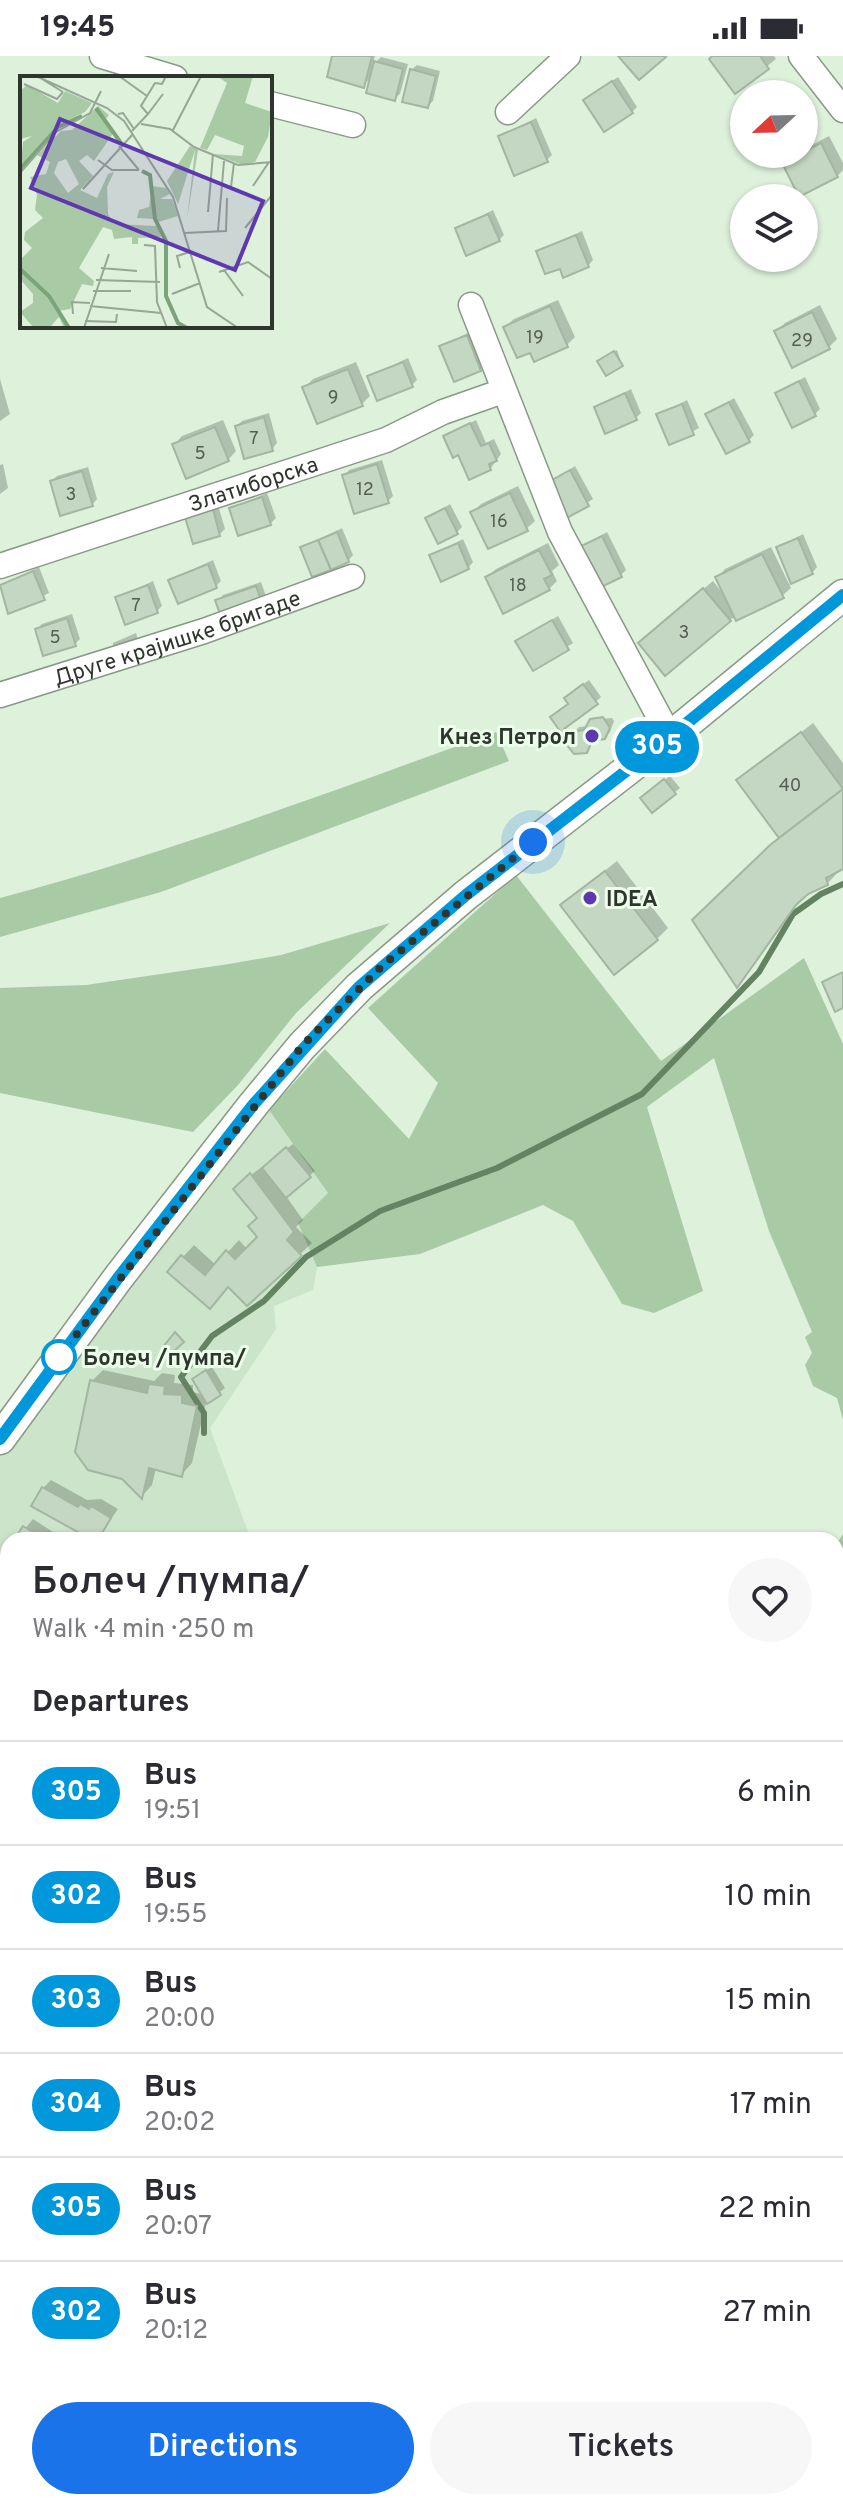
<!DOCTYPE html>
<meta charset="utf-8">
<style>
body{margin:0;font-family:Overpass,sans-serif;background:#f7f7f7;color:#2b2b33;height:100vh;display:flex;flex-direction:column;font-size:30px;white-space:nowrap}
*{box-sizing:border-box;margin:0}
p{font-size:26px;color:#7c7c81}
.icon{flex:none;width:44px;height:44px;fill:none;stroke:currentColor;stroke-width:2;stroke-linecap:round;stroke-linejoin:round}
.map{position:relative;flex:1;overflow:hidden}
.details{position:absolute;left:0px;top:1476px;width:844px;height:978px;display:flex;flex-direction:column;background:#fff;border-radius:24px 24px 0 0;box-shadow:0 2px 6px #0004}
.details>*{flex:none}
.badge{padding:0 16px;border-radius:26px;font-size:28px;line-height:52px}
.needle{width:52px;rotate:248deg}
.fabs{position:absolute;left:730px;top:24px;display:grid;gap:16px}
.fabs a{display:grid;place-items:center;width:88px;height:88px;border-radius:50%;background:#fff;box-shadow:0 2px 6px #0004;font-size:40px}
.you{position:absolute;width:40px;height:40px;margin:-20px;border:6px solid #fff;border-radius:50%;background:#1a73e8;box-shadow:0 0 0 12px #1a73e833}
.map>.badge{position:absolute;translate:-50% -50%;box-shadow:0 0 0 4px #fff}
h2{padding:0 32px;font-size:30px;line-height:72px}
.round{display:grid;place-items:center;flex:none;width:84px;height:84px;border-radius:42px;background:#f7f7f7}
.summary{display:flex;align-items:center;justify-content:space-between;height:136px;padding:0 32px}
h1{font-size:38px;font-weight:600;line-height:60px}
.primary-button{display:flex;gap:16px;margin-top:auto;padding:16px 32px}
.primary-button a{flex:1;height:92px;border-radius:48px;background:#1a73e8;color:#fff;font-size:32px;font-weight:600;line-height:92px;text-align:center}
.primary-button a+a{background:#f7f7f7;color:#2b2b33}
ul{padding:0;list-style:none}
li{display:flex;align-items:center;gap:24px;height:104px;padding:0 32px;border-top:2px solid #e1e1e2}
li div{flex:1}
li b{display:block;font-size:30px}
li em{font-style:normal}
li .badge{min-width:88px;font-weight:700;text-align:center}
.status{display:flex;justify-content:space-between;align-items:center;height:56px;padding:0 40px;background:#fff;direction:ltr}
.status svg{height:22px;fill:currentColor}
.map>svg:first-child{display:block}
</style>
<div class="status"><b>19:45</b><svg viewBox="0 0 49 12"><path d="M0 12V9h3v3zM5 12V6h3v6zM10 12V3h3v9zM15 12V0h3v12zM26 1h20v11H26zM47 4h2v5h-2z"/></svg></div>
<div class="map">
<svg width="843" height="2453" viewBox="0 0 843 2453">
<rect width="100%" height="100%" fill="#ddf1db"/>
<!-- built -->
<g fill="#cce5ca">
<polygon points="269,1054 329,1137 298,1167 317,1211 313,1234 274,1250 276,1273 210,1372 251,1484 8,1484 8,1853 0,1864 0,1399 125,1225"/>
<polygon points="843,2403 843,2453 781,2453 790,2446 836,2446 836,2409"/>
</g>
<!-- green -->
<g fill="#a8caa5">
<path d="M 496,676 L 509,705 L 161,836 L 0,881 L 0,842 C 169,797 332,735 496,676 Z"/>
<polygon points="516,819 661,1005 804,902 843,988 843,1364 837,1342 813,1330 805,1309 812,1297 805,1281 812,1276 769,1175 714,1002 647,1051 703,1235 654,1257 622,1248 573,1165 543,1149 420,1198 317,1211 298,1167 328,1137 269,1054 325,993 409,1083 438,1027 368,952"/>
<polygon points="390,867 296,957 238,1029 193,1076 0,1037 0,932 86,929 229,908 281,899"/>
<polygon points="843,1478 843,2403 836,2409 836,1489"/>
<polygon points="0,2044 8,2048 8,2261 0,2255"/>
<polygon points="0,2396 8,2402 8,2446 74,2446 84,2453 0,2453"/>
<polygon points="216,2446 470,2446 469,2453 236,2453"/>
<polygon points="664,2446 790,2446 781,2453 671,2453"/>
</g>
<!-- shadow -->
<g fill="#0003">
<polygon points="335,0 375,0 372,10 381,1 408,8 400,38 394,43 372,20 363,30"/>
<polygon points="714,0 774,0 776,3 735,36"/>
<polygon points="417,9 440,15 433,45 428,50 411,14"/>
<polygon points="618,21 637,51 632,56 591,39"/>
<polygon points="536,62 552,99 547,104 500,81"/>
<polygon points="829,80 843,107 843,114 837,120 785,107 793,99 804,98 804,93"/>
<polygon points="493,154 504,179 499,184 457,173"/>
<polygon points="582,175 593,204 588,210 561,210 538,196"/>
<polygon points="558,244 575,281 567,289 531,294 505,271 514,263"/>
<polygon points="820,249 837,283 829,291 777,275 785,267"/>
<polygon points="472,275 486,308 480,313 442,290"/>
<polygon points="617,294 622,309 601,303"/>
<polygon points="408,302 417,324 412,329 369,321"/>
<polygon points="356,306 370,340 362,348 305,331 313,323"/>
<polygon points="805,321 820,353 815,358 777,337"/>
<polygon points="0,323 10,358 0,365"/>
<polygon points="631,333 641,357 636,362 596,352"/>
<polygon points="734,342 754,379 749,384 708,359"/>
<polygon points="687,344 699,372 670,387 659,359"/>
<polygon points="269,357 277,387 272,393 237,370 242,365"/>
<polygon points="223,364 236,395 228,404 174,389 182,380"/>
<polygon points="476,364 486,387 494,383 501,398 490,413 459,396 445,380"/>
<polygon points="382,404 393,440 388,445 344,420 349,414"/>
<polygon points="3,408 8,432 0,438 0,409"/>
<polygon points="575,410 593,443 565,461 547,428"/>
<polygon points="88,411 97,443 92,449 52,425 57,420"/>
<polygon points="518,430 535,465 526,473 473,456 481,448"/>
<polygon points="267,437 276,462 270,468 231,452"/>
<polygon points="450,448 462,471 457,476 427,463"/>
<polygon points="218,449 225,473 219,479 188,461"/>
<polygon points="342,472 353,499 348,505 302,492"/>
<polygon points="607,476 626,514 621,519 577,493"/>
<polygon points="803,478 817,511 812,517 778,491"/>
<polygon points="463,483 473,506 468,512 431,500"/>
<polygon points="548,487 559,509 552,515 557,525 549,533 487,521 496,513"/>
<polygon points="771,491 791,532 782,540 729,564 649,579 713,525 724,539 717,522 725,513"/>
<polygon points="213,504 221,525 216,530 170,524"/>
<polygon points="39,511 49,537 9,556 0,530"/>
<polygon points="153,525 162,550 157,555 117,542"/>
<polygon points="261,526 266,540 261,545 218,545 223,539"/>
<polygon points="72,558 80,583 75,588 37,573 42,568"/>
<polygon points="558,560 573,587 534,612 518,585"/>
<polygon points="136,577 138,584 113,596 113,587"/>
<polygon points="589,624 601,641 563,675 571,637"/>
<polygon points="612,662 614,665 610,676 604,682 594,683 586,695 573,677 579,671 588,670 591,664"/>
<polygon points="813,667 843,707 843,811 827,828 805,838 738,928 781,781 739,725"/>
<polygon points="670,720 680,732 674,737 648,737"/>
<polygon points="617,805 668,872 657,883 574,839"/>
<polygon points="293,1088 315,1115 286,1140 303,1164 296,1171 312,1187 247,1247 229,1229 170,1215 194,1189 216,1209 239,1184 247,1193 259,1181 259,1161 247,1122"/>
<polygon points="212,1311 225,1332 206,1346 192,1407 181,1419 156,1412 152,1429 142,1440 92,1325 103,1314 154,1325 162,1317 175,1319 174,1327 193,1329 193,1336 204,1339 200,1318"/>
<polygon points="51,1424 87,1444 101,1443 118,1453 97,1484 43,1432"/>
<polygon points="33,1463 53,1476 48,1484 16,1484"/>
<polygon points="0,1627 8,1631 8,1699 0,1695"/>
</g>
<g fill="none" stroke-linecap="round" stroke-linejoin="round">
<!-- stream -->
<polyline stroke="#648362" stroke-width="6" points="204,1377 204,1357 181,1321 212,1280 264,1245 306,1201 380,1155 497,1112 642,1038 759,916 793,858 821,838 843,828"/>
<!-- river -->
<g stroke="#7ba578" stroke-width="34">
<polyline points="0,2370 8,2377"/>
<polyline points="116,2446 131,2453"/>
</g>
</g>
<!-- building -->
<g fill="#c4d7c2" stroke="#a3b6a1" stroke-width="2">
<polygon points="332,0 372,0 364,32 327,21"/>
<polygon points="618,0 664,0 666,1 639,24"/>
<polygon points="712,0 760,0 769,13 735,38 709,3"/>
<polygon points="374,5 403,13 395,45 366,37"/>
<polygon points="410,13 436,20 428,52 402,46"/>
<polygon points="612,25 633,57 604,76 583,44"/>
<polygon points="531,66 548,106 514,120 498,80"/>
<polygon points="821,87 838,121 799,141 782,107"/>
<polygon points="488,158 500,185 466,200 455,172"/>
<polygon points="576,179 589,211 563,222 560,213 545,218 536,195"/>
<polygon points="550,250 568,291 534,306 530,297 517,302 503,271"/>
<polygon points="812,256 830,293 792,312 774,275"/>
<polygon points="467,279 481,315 454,326 439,290"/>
<polygon points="614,295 623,310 606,320 597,305"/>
<polygon points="403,306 413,331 377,345 367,320"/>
<polygon points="348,313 363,350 317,368 302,331"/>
<polygon points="799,325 816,360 792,372 775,337"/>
<polygon points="625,337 637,364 605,378 594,351"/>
<polygon points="729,346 750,386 726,398 705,358"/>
<polygon points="682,348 694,379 669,389 656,358"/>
<polygon points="264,361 273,395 244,403 235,370"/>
<polygon points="470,367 481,390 489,387 497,405 489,408 491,414 469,424 458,399 453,402 443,380"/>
<polygon points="215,371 229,405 186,423 172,388"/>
<polygon points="377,408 389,447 354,458 342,419"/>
<polygon points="570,414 589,450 565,463 545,428"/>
<polygon points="82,415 93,450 60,460 50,425"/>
<polygon points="510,437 528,475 488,493 470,456"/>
<polygon points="262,441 271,469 238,480 229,452"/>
<polygon points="445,452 458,478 438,488 425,462"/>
<polygon points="213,453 220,480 193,488 185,461"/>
<polygon points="337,476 349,506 331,514 318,484"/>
<polygon points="602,480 622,521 595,534 575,493"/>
<polygon points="798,482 813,518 791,528 776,491"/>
<polygon points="318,484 331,514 312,521 300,491"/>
<polygon points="458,487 469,513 441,526 429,499"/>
<polygon points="539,494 552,519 544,523 550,534 503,558 485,521"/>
<polygon points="762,498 784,542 736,565 715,521"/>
<polygon points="208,508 217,532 178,548 168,524"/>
<polygon points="33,515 45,544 8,558 0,529"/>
<polygon points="148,529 158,557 125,569 115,541"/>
<polygon points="256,530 262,547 221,561 215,544"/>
<polygon points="703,532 731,565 665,620 638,587"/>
<polygon points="67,562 76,590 43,600 35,573"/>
<polygon points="552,564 569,594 533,615 515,585"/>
<polygon points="583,628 598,648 564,673 562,678 550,661 568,648 564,642"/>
<polygon points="603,661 610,672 605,683 592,685 587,697 574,698 566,688 571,676 584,674 590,663"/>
<polygon points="801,676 843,733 779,782 736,724"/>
<polygon points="664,723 676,738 652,757 640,742"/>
<polygon points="843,733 843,813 826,822 828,829 808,838 796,849 737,932 692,864 770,789"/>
<polygon points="605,815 658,884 614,919 560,849"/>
<polygon points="843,916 843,952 835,956 822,926"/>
<polygon points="286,1091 311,1121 286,1142 262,1112"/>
<polygon points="250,1117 294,1176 287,1184 302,1200 247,1250 228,1231 210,1253 167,1216 181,1199 205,1219 226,1194 235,1203 257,1181 248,1170 257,1162 233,1133"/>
<polygon points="175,1276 184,1286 171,1298 163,1291"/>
<polygon points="206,1314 221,1339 207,1348 192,1323"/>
<polygon points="90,1324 147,1337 149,1328 165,1330 164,1338 182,1339 182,1347 197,1350 182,1421 149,1412 142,1443 122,1423 88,1414 75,1396"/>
<polygon points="42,1431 78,1451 80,1448 89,1453 91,1450 111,1462 98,1484 92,1484 31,1450"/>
<polygon points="23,1470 45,1484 14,1484"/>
<polygon points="8,1494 8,1539 0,1534 0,1506"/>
<polygon points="0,1635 8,1639 8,1702 0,1698"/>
<polygon points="6,1719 8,1720 8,1755 0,1752"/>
</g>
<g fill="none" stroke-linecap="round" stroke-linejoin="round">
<defs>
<g id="minor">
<polyline points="102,0 175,22"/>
<polyline points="801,0 843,54"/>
<polyline points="270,48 353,69"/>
<polyline points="508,56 568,0"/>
<polyline points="471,249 560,476 670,681"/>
<path id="s1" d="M 0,510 L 386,384 L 443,356 L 503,335"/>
<path id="s2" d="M 0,639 L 204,575 L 352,521"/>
</g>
<polyline id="major" points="0,1383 118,1222 253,1049 302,990 359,931 466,839 670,681 843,539"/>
</defs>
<!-- minor casing -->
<use href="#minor" stroke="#889a86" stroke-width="27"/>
<!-- major casing -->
<use href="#major" stroke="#889a86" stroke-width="33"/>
<!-- minor -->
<use href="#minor" stroke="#fff" stroke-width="24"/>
<!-- major -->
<use href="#major" stroke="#fff" stroke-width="30"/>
</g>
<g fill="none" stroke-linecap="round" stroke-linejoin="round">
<defs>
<polyline id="line" points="0,1383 118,1222 253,1049 359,931 466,839 670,681 843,539"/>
</defs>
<!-- line casing -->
<use href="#line" stroke="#fff" stroke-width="18"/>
<!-- line -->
<use href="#line" stroke="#0098da" stroke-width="12"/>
<!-- walk -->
<polyline stroke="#2e352d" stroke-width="8" stroke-dasharray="0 14.4" points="59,1301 302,990 382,910 533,786"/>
</g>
<!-- markers -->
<g fill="#5f38b0" stroke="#ebfee9" stroke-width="3">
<circle cx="592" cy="680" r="8"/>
<circle cx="590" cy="842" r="8"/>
</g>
<circle fill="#fff" stroke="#0098da" stroke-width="4" cx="59" cy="1301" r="16"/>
<g text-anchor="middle" stroke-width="6" stroke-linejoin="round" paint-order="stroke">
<!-- number labels -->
<g font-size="18" fill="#545e52">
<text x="535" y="287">19</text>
<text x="802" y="290">29</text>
<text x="333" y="347">9</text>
<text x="254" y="388">7</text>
<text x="200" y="403">5</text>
<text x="365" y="439">12</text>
<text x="71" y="444">3</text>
<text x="499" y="471">16</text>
<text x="518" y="535">18</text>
<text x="136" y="555">7</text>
<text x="684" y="582">3</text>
<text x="55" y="587">5</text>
<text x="790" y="735">40</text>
</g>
<!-- street labels -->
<g font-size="22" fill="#2e352d" stroke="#ebfee9">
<text dy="8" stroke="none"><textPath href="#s1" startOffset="266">Златиборска</textPath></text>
<text dy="8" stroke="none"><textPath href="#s2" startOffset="186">Друге крајишке бригаде</textPath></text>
</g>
<!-- poi labels -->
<g font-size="22" font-weight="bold" fill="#2e352d" stroke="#ebfee9" text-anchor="end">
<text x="576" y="688">Кнез Петрол</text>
<text x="606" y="850" text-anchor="start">IDEA</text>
</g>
<!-- stop labels -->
<g font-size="22" font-weight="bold" fill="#2e352d" stroke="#ebfee9" text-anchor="start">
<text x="83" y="1309">Болеч /пумпа/</text>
</g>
</g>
<!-- overview -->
<g transform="translate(20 20)">
<rect width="252" height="252" fill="#ddf1db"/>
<path d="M 197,0 L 233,0 L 225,27 L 252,36 L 248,61 L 235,86 L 223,89 L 194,78 L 222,80 L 224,70 L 195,59 L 187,74 L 180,72 L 207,7 ZM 7,9 L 38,27 L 45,15 L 72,27 L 65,36 L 37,49 L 1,89 L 3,66 L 12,60 L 0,63 L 0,15 ZM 78,30 L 89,39 L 85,44 L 94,56 L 74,85 L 67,79 L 59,85 L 73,100 L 60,114 L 77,122 L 88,98 L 94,96 L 87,111 L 88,138 L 94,148 L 136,150 L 134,143 L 117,142 L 119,134 L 129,131 L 132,110 L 146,112 L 150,118 L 140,123 L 152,123 L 158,140 L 138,146 L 141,161 L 118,162 L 118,168 L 112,168 L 112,161 L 94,163 L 92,154 L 83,151 L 59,192 L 74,205 L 73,210 L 62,208 L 50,233 L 38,235 L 50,252 L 44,252 L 39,241 L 29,252 L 14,252 L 0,236 L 13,227 L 13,218 L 0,203 L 0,184 L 12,172 L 4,164 L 5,156 L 23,142 L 15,134 L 17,119 L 10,101 L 26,98 L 30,86 L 17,79 L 41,55 L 52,54 ZM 46,83 L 59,108 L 48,117 L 34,97 L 38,86 ZM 170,70 L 178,74 L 167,143 L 175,74 L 158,128 L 147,105 Z" fill="#a8caa5" fill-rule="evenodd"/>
<path fill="none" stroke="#7ba578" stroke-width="4" d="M 76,32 L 101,67M 0,93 L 38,51 L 62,40M 122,95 L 130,99 L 135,143 L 146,165 L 146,220 L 158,247 L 167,252M 0,193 L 29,220 L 49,252"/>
<path fill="none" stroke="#97a695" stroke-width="2" d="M 16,0 L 87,32 L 104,45 L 153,121 L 187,231 L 218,252M 99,0 L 127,20M 22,3 L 43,16M 4,8 L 37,23 L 43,16M 98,38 L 103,37 L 114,53M 128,38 L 143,18M 121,48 L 150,53 L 174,71 L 218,89 L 252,86M 153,54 L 181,0M 112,55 L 128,38 L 121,30 L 135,7 L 142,8 L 146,0M 99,70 L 119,94M 78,84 L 92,94 L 119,94M 0,97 L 36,56 L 70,37 L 81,15M 233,110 L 249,86M 211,111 L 214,87M 63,113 L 113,58M 188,136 L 193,78M 225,152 L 252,119M 198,155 L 204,85M 164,157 L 206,155 L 207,122M 124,169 L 135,170 L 137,226 L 147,252M 81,192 L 117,195M 160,192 L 157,180 L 170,176M 204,194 L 223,220M 199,196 L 228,186 L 252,203M 76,204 L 140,206M 73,215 L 111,215M 152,218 L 180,207M 70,230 L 141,237M 53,238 L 52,226 L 70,227M 65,245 L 96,246 L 97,238M 64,252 L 89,178"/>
<path fill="#5f38b0" fill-opacity="0.15" stroke="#5f38b0" stroke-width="4" d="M 40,43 L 243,125 L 215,194 L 11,112 Z"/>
<rect width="252" height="252" fill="none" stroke="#2e352d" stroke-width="4"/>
</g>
</svg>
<div class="fabs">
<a><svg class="needle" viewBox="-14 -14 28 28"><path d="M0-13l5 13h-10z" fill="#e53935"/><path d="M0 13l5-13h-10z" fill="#7c7c81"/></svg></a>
<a><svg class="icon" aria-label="layers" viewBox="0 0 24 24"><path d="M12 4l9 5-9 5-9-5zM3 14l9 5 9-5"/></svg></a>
</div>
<div class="you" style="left:533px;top:786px"></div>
<b class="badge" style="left:657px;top:691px;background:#0098da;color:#fff">305</b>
<section class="details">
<div class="summary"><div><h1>Болеч /пумпа/</h1><p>Walk · 4 min · 250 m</p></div><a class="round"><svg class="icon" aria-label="heart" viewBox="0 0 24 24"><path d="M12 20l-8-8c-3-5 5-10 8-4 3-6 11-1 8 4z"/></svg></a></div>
<h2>Departures</h2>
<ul>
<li><span class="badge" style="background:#0098da;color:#fff">305</span><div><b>Bus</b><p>19:51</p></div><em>6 min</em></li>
<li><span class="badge" style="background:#0098da;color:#fff">302</span><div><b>Bus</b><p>19:55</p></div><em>10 min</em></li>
<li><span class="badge" style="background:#0098da;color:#fff">303</span><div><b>Bus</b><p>20:00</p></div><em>15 min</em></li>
<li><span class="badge" style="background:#0098da;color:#fff">304</span><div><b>Bus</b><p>20:02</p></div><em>17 min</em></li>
<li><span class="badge" style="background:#0098da;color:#fff">305</span><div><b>Bus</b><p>20:07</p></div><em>22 min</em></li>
<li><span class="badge" style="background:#0098da;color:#fff">302</span><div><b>Bus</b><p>20:12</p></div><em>27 min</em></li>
</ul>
<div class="primary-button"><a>Directions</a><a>Tickets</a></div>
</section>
</div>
